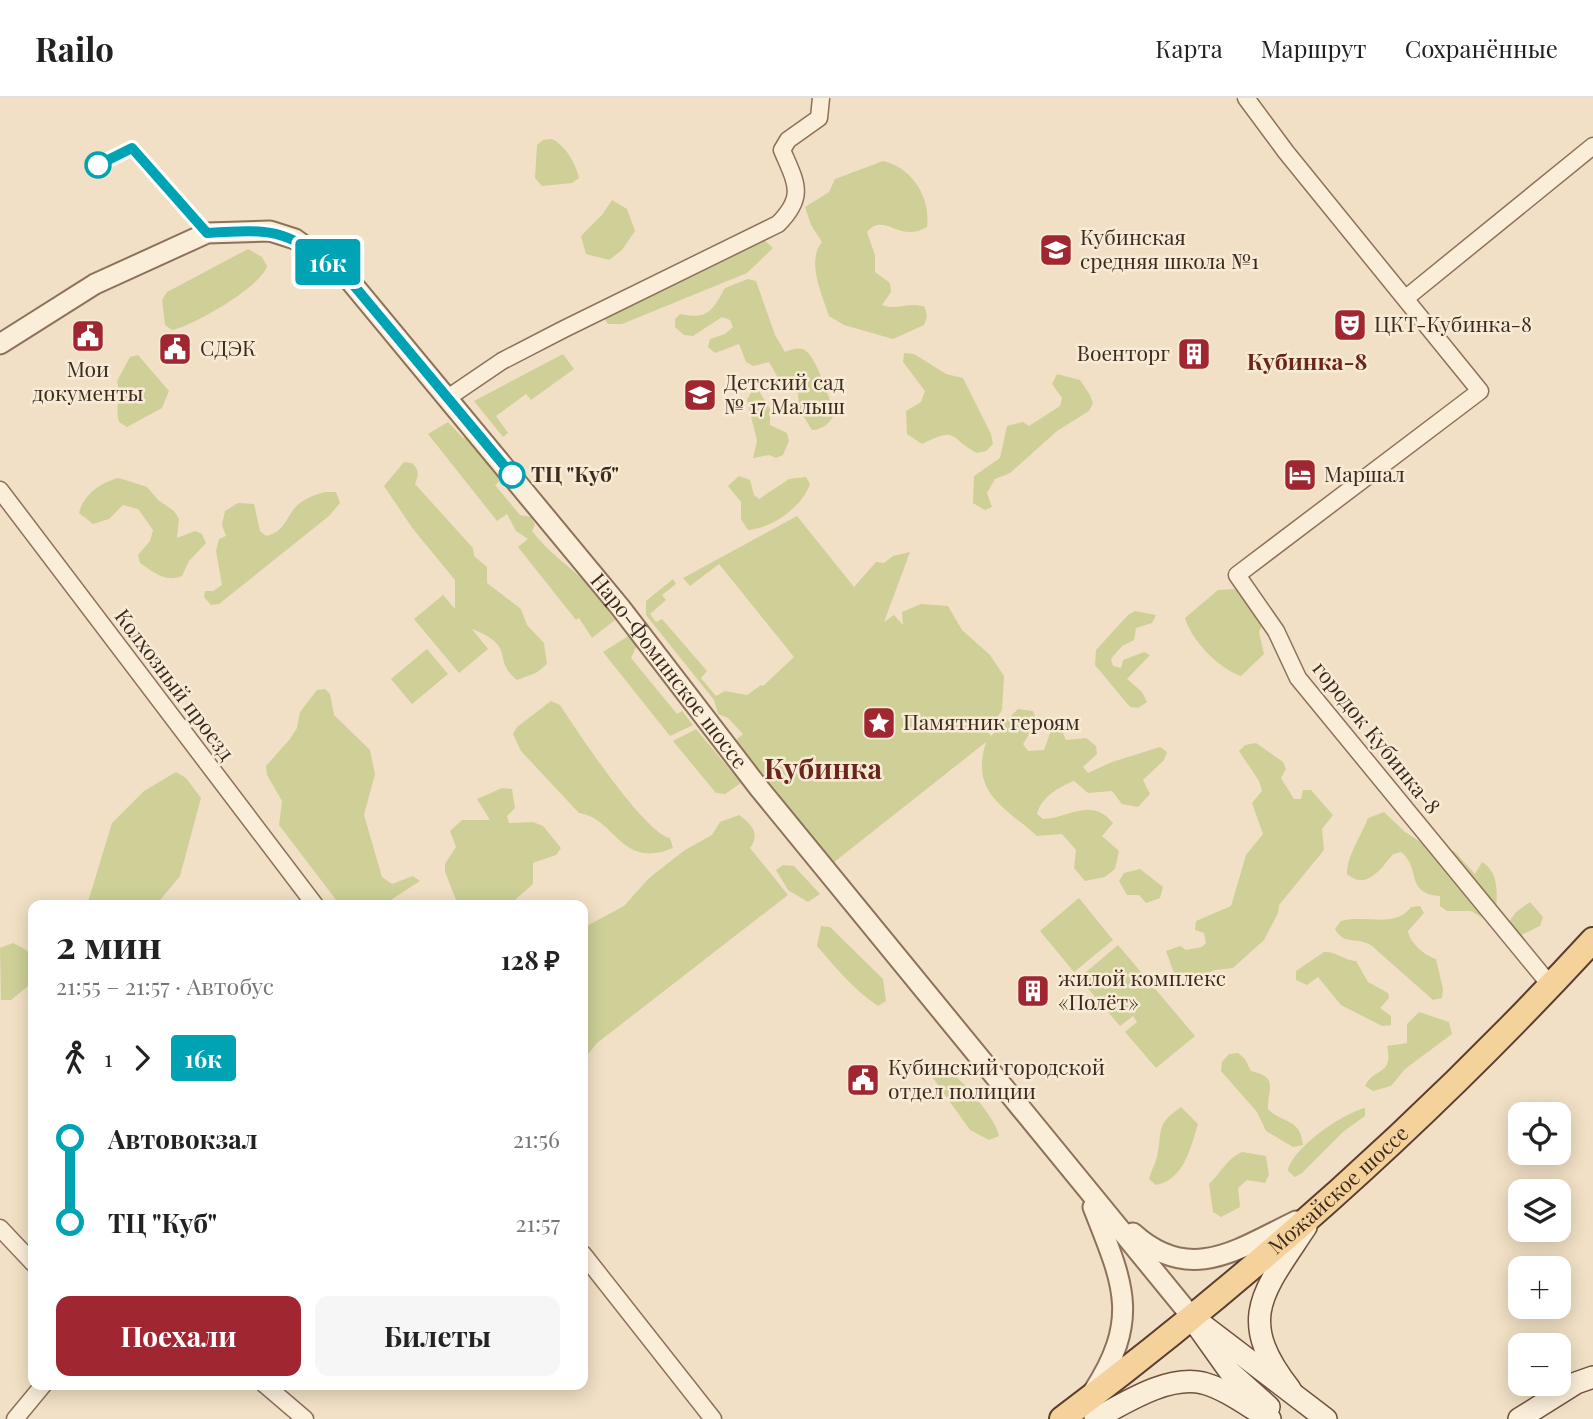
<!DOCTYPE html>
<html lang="ru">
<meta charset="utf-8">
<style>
body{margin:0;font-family:"Playfair Display",serif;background:#f6f6f6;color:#222;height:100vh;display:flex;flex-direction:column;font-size:26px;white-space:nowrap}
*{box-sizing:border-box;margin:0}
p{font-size:23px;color:#767676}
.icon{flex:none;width:38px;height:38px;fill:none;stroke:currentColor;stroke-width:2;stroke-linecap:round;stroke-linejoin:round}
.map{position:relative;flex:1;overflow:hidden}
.sheet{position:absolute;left:28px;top:802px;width:560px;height:490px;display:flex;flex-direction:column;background:#fff;border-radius:14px;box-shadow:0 4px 18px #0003}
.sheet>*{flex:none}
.badge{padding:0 14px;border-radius:5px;font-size:24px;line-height:46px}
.tools{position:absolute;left:1508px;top:1004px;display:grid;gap:14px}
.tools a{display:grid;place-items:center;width:63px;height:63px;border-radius:14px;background:#fff;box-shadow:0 4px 18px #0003;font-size:35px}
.map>.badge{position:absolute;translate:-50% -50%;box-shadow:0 0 0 4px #fff}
.legs{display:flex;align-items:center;gap:10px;height:77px;padding:0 28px;font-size:23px}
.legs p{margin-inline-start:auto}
.overview{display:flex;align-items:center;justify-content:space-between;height:119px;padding:0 28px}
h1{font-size:38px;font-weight:700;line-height:52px}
.primary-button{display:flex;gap:14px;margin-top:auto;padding:14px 28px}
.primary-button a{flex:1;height:80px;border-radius:14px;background:#a02631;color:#fff;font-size:28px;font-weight:700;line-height:80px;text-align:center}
.primary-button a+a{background:#f6f6f6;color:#222}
ul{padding:0 28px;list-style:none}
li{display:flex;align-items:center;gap:24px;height:84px;font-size:26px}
li i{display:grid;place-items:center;width:10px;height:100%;margin:0 9px;background:currentColor}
li i::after{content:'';width:18px;height:18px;margin:-9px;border:5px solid;border-radius:50%;background:#fff}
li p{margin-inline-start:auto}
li:first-child i{background:linear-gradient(#0000 50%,currentColor 0)}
li:last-child i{background:linear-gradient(currentColor 50%,#0000 0)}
header{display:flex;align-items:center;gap:42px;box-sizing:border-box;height:98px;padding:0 35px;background:#fff;border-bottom:2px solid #e0e0e0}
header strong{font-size:33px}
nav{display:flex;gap:38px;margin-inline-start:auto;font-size:24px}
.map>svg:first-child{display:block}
</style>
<header>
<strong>Railo</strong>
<nav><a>Карта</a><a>Маршрут</a><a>Сохранённые</a></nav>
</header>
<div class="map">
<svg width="1593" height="1321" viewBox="0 0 1593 1321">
<rect width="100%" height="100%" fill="#f1e0c5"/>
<!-- green -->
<g fill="#ced098">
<path d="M 552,41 C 565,47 576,66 579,80 L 572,85 L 542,88 L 535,80 L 537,47 L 543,42 Z"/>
<path d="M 883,63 C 912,69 931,100 927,129 C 899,146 885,113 867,134 L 875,157 L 875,174 L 890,185 L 891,194 L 882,207 C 898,213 909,203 925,209 L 927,219 L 924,227 L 893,241 L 844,227 L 829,218 C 822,197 806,163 822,144 L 811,127 L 805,109 L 829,94 L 835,81 Z"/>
<polygon points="612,102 627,111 635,133 622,152 609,162 586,156 581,138 602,117"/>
<polygon points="762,140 773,150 747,175 622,226 608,226 604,220"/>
<path d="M 248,151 L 262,159 L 267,168 C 261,189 194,227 172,232 L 165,227 L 162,202 L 167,194 Z"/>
<path d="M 748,181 L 756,183 L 775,237 L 785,254 C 791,252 800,248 806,253 C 817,261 829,301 835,315 C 831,324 823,332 812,332 L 799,311 L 798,295 L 782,287 L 769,264 L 753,268 L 746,264 L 739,246 L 715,255 L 708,249 L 710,241 L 725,236 L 733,229 L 730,222 L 722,219 L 693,238 L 684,237 L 675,229 L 675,221 L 680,216 C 708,222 712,213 725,190 Z"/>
<path d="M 904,255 L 914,256 L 946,276 L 963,280 L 991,336 L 993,346 L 986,353 L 977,355 C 949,341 959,327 922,346 L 907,336 L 906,313 L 921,304 L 925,293 L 903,264 Z"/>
<polygon points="563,256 574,271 531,302 526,296 496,318 508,335 503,339 474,303"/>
<path d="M 138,257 L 169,293 L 162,310 L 127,329 L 119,324 C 115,310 121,298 117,283 L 130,259 Z"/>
<polygon points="1057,276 1080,282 1090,297 1093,305 1089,313 1057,333 1010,375 995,381 987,395 992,409 985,412 973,405 974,378 1000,360 1007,328 1023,324 1029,328 1060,308 1062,300 1052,286"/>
<polygon points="759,293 770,311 770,327 787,335 789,343 783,357 776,360 769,357 753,360 757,343 747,302 751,294"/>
<path d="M 448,324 L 463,340 L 467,338 L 502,381 L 495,387 L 520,417 L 531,419 L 535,427 L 532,433 C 549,455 568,467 588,486 C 599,496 605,510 615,522 L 592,540 L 579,520 L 576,522 L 518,449 L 528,441 L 516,433 L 507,416 L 497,423 L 428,336 Z"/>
<path d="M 404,364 L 412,365 C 419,372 419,376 415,386 L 473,450 L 474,458 L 487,469 L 487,485 L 521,511 L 527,527 L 544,545 L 547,566 L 536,575 L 517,582 C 491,561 518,549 472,531 L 488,551 L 459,575 L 414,521 L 443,497 L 455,511 L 455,482 L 413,431 L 384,388 Z"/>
<path d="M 739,378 L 750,382 L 754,397 L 759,401 L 789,381 L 806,379 L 810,386 C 802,409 773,430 748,432 L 741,421 L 741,404 L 728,388 Z"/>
<path d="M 119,380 L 147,389 L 158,402 L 174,413 L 179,421 L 177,440 L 195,433 L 202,436 L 206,445 L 189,463 L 182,478 C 165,485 154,474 140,465 L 138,457 L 150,443 L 153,432 L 138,411 L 123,407 L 109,421 L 93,426 L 79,415 C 84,396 101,384 119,380 Z"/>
<path d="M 325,394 L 336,394 L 340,405 L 329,418 L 219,506 L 211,507 L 204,499 L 205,493 L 213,493 L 222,487 L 216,453 L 219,441 L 226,438 L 222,427 L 225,413 L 238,405 L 254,406 L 260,433 L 266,438 C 283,434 285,423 294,411 C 302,401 314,397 325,394 Z"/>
<path d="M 797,418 L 854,489 L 876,464 L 884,465 L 893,458 L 910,454 L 884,524 L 894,517 L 903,527 L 902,514 L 921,506 L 948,508 L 962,532 L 990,557 L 1004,578 L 1002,612 L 993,626 L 983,627 L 991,638 L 1018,611 L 1033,613 L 1037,623 L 1023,646 L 1028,653 L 1044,652 L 1054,624 L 1060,628 L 1066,642 L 1086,640 L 1096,648 L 1097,656 L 1083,669 L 1088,675 L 1112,664 L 1160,649 L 1167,654 L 1164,662 L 1143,682 L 1150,696 L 1138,709 L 1122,706 L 1112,693 L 1088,695 L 1074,683 C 1059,689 1041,699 1037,716 L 1043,721 C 1068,721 1090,698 1113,725 L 1102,738 L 1119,753 L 1115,771 L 1105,779 L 1085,783 L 1074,770 L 1076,752 L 1062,736 L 1037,738 C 1003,708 970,694 986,644 L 833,765 L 736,642 L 743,636 L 728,620 L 718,616 L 714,602 L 646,517 L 646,503 L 673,481 L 676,486 L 662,497 L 666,502 L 650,516 L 656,524 L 662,521 L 707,573 L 701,580 L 716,598 L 725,593 L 747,597 L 761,587 L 763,588 L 794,559 L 719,466 L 690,488 L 683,480 Z"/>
<path d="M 1235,491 L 1264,523 L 1259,534 L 1264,556 L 1241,578 C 1220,571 1192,544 1185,520 L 1218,492 Z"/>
<polygon points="1135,513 1156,517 1152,525 1136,530 1134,542 1122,548 1111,561 1113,568 1121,570 1123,562 1144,554 1150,557 1127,581 1142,594 1147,604 1138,610 1130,609 1095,567 1096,552 1128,517"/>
<polygon points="630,537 637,547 631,560 677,616 682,613 693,627 670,638 603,554"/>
<polygon points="427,551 448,576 412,606 391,581"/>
<polygon points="325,591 330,596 334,617 370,652 375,676 364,717 382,779 392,786 413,778 420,783 383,807 340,807 279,727 282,703 267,677 266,668 290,641 297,630 300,614 317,592"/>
<path d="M 551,603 L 560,607 C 577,633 645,736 670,740 L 673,750 C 620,772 616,720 579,715 L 521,653 L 513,636 L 517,629 Z"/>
<polygon points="696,631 741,685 725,696 716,695 673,643"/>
<polygon points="1256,645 1283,664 1286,671 1281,680 1294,701 1301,701 1303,692 1311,692 1333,717 1322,731 1324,752 1279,807 1278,815 1264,842 1233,870 1215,872 1193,881 1174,875 1166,853 1180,848 1186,852 1202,849 1206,845 1204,835 1195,832 1196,823 1231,808 1246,757 1263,736 1252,705 1262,693 1259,683 1239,653 1245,647"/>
<polygon points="176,674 186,680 201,700 180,778 156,807 87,807 112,725 144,693"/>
<polygon points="502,690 512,691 515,710 507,718 509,725 533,724 543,728 561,750 556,757 533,765 533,786 509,807 458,807 445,774 445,766 456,749 450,733 462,722 490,722 477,701"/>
<path d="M 1384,714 L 1405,734 L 1438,755 L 1454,753 L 1475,776 L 1482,764 C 1501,775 1497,801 1495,821 L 1486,822 L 1471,813 L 1447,813 L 1440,808 L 1440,798 C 1404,795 1422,771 1401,754 L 1393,756 C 1381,771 1366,793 1347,776 C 1347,757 1361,739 1368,720 Z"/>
<path d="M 739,717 C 751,725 761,736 750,750 L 788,797 L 597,945 L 589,955 L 583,956 L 583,830 L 624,808 L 649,780 L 685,752 L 712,737 L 720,724 Z"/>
<polygon points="783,767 794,768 820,796 808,804 788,792 776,772"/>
<polygon points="1140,771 1163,789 1160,800 1146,805 1139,797 1127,797 1119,783 1124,775"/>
<polygon points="1079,800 1113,842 1074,874 1040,833"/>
<polygon points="1530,804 1543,819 1540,828 1517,839 1511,833 1509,824 1516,814"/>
<path d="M 1420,808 L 1424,815 L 1408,833 C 1410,845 1424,857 1436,861 L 1443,891 L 1442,900 L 1433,902 L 1372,848 C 1358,838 1344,848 1335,831 L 1341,823 C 1364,816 1395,831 1411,809 Z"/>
<path d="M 821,828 L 830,829 L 883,881 L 886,903 L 878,908 C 854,892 836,870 817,848 Z"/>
<path d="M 13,845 C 37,856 33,860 33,884 L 11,902 L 1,902 L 0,850 Z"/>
<polygon points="1118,847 1195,938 1156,970 1125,934 1137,924 1133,918 1120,928 1079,880"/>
<path d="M 1324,854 C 1336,853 1343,862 1356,863 L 1368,884 L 1388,895 L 1389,900 L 1380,910 L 1391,918 L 1391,927 L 1382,928 L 1341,907 L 1318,879 L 1307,887 L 1296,882 L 1296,873 Z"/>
<path d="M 1419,914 L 1449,924 L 1452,936 L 1405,971 L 1391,988 L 1373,993 L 1365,988 C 1374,969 1394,978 1387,948 L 1407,945 L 1407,926 Z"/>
<path d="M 1238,955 L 1245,961 L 1251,973 C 1280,980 1267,990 1268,1011 C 1281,1025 1301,1020 1303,1047 L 1293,1049 L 1266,1033 L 1257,1014 L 1221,973 L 1222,964 L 1229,956 Z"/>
<path d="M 938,965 C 954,971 997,1021 999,1038 L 989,1042 L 970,1032 L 933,980 L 931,971 Z"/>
<path d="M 1181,1009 L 1198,1026 C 1191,1049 1184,1082 1156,1087 L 1149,1081 C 1151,1073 1155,1066 1157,1059 C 1163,1031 1155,1027 1181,1009 Z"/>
<path d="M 1365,1010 L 1365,1018 L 1344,1033 L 1302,1075 L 1295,1079 L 1288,1073 C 1292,1050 1343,1015 1365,1010 Z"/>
<path d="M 1242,1054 L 1266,1058 L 1269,1077 L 1265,1085 L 1247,1082 L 1238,1090 L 1240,1109 L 1221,1119 L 1213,1114 L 1209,1086 C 1221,1075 1227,1060 1242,1054 Z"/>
</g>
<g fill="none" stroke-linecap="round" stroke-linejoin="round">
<defs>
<g id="minor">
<polyline points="1246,0 1286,54 1480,293 1237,477 1276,533 1298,580 1551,888"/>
<polyline points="1406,200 1593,48"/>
<path d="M 449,299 L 502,263 L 564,231 L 778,126 C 806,98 796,85 782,52 L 788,42 L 819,20 L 821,0"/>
<polyline points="0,392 315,807"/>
<polyline points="0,1130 33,1165"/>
<polyline points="583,1156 713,1321"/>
<polyline points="264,1286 305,1321"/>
<polyline points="15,1321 44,1286"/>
</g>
<g id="tertiary">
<path id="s1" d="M 0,246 L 95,186 L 207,135 L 270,133 L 295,141 L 346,178 L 620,509 L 759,690 L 1191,1218"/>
<path d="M 1133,1135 C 1190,1187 1238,1151 1296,1123"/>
<path d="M 1093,1294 C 1141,1220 1123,1185 1093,1109"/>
</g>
<g id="secondary">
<polyline points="1191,1218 1326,1321"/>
<polyline points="1198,1229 1230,1274 1269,1309"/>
<path d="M 1290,1291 C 1235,1221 1263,1194 1306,1129"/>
<path d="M 1095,1321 C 1125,1305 1167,1277 1203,1285 C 1226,1291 1249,1309 1270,1321"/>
<polyline points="1519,1321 1576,1285 1593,1279"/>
</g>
<g id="primary">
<path id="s2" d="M 1062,1321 C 1252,1178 1432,1017 1593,842"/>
</g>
</defs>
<!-- minor casing -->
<use href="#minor" stroke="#8d715a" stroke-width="19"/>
<!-- tertiary casing -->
<use href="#tertiary" stroke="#8d715a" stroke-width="23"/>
<!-- secondary casing -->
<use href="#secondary" stroke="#6f523d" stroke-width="24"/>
<!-- primary casing -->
<use href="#primary" stroke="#5b3f2e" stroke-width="28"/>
<!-- minor -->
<use href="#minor" stroke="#fbeed9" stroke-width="16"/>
<!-- tertiary -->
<use href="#tertiary" stroke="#fbeed9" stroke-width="19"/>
<!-- secondary -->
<use href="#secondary" stroke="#fbeed9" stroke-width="21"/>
<!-- primary -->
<use href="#primary" stroke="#f5d29c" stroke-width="24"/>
</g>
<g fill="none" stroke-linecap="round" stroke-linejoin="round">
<defs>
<path id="line-1" d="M 98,67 L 132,50 L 207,135 C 280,130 288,133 346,178 L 512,377"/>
</defs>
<!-- line-1 casing -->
<use href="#line-1" stroke="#fff" stroke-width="16"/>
<!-- line-1 -->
<use href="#line-1" stroke="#00a3b4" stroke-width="10"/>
</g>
<!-- icons -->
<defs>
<symbol id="school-square" viewBox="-11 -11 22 22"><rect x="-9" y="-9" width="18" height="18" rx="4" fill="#a02631" stroke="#f8ebd5"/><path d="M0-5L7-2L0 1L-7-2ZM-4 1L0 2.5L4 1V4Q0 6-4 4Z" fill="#fff"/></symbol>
<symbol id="theatre-square" viewBox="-11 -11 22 22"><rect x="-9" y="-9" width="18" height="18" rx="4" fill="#a02631" stroke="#f8ebd5"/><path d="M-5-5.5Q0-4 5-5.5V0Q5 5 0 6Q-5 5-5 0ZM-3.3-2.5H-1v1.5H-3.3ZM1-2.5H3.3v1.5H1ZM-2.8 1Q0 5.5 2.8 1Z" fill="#fff"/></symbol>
<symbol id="civic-square" viewBox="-11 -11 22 22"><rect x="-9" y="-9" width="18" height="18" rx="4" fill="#a02631" stroke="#f8ebd5"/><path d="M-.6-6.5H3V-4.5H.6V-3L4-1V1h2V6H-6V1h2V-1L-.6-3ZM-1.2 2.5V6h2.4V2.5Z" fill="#fff"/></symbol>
<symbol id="building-square" viewBox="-11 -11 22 22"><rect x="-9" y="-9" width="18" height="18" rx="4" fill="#a02631" stroke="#f8ebd5"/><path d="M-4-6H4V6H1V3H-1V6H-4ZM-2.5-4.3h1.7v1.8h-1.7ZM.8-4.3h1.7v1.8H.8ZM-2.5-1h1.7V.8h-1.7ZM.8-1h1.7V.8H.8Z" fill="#fff"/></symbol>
<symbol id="hotel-square" viewBox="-11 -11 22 22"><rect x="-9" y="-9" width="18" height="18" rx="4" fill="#a02631" stroke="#f8ebd5"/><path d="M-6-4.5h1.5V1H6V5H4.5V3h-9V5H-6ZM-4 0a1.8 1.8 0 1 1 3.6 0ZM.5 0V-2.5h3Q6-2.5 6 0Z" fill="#fff"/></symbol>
<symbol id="sight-square" viewBox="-11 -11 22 22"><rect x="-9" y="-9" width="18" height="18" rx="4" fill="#a02631" stroke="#f8ebd5"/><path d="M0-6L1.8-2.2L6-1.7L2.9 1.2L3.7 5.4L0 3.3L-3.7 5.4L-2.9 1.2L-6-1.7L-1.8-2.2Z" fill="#fff"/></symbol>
</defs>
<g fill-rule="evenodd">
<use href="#school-square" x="1037" y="133" width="38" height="38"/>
<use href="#theatre-square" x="1331" y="208" width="38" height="38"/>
<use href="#civic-square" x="69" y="219" width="38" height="38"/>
<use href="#civic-square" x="156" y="232" width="38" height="38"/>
<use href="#building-square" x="1175" y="237" width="38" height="38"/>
<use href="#school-square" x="681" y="278" width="38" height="38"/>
<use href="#hotel-square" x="1281" y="358" width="38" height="38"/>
<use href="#sight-square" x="860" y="606" width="38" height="38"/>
<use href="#building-square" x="1014" y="874" width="38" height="38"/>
<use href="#civic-square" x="844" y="963" width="38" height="38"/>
</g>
<!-- markers -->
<g fill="#fff" stroke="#00a3b4" stroke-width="3.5">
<circle cx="98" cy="67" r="12"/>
<circle cx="512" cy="377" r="12"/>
</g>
<g text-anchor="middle" stroke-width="5" stroke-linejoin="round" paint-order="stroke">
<!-- poi labels -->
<g font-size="21" fill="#3c2a1e" stroke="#f8ebd5" text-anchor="start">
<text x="1080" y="147">Кубинская<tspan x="1080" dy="24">средняя школа №1</tspan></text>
<text x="1374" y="234">ЦКТ-Кубинка-8</text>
<text x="200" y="258">СДЭК</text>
<text x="1170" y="263" text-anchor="end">Военторг</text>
<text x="88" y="279" text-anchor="middle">Мои<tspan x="88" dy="24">документы</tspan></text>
<text x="724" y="292">Детский сад<tspan x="724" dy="24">№ 17 Малыш</tspan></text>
<text x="1324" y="384">Маршал</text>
<text x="903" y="632">Памятник героям</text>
<text x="1058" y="888">жилой комплекс<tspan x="1058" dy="24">«Полёт»</tspan></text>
<text x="888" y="977">Кубинский городской<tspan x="888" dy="24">отдел полиции</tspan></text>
</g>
<!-- stop labels -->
<g font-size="21" font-weight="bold" fill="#3c2a1e" stroke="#f8ebd5" text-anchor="start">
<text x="531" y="384">ТЦ "Куб"</text>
</g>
<!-- street labels -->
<g font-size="21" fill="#3c2a1e" stroke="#f8ebd5">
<text dy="7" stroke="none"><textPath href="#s1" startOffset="898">Наро-Фоминское шоссе</textPath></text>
<text transform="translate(174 587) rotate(53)" y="7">Колхозный проезд</text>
<text transform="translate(1376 640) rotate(51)" y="7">городок Кубинка-8</text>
<text dy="7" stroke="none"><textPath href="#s2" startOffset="359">Можайское шоссе</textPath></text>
</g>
<!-- neighbourhood labels -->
<g font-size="23" font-weight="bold" fill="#6b251b" stroke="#f8ebd5">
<text x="1307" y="272">Кубинка-8</text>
</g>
<!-- district labels -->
<g font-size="28" font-weight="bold" fill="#6b251b" stroke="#f8ebd5">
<text x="823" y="681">Кубинка</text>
</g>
</g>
</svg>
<div class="tools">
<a><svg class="icon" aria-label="locate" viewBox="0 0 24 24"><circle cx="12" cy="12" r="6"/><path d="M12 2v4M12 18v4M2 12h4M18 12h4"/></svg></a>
<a><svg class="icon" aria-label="layers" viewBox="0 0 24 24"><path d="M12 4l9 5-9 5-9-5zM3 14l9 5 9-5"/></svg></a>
<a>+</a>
<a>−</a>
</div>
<b class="badge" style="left:328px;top:164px;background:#00a3b4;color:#fff">16к</b>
<section class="sheet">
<div class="overview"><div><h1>2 мин</h1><p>21:55 – 21:57 · Автобус</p></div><b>128 ₽</b></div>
<div class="legs"><svg class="icon" aria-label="walk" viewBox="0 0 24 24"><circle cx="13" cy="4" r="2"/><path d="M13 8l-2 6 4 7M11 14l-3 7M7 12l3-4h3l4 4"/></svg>1<svg class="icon" aria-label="forward" viewBox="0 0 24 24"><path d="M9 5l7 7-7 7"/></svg><b class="badge" style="background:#00a3b4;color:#fff">16к</b></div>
<ul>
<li><i style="color:#00a3b4"></i><b>Автовокзал</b><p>21:56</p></li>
<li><i style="color:#00a3b4"></i><b>ТЦ &quot;Куб&quot;</b><p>21:57</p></li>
</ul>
<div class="primary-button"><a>Поехали</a><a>Билеты</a></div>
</section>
</div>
